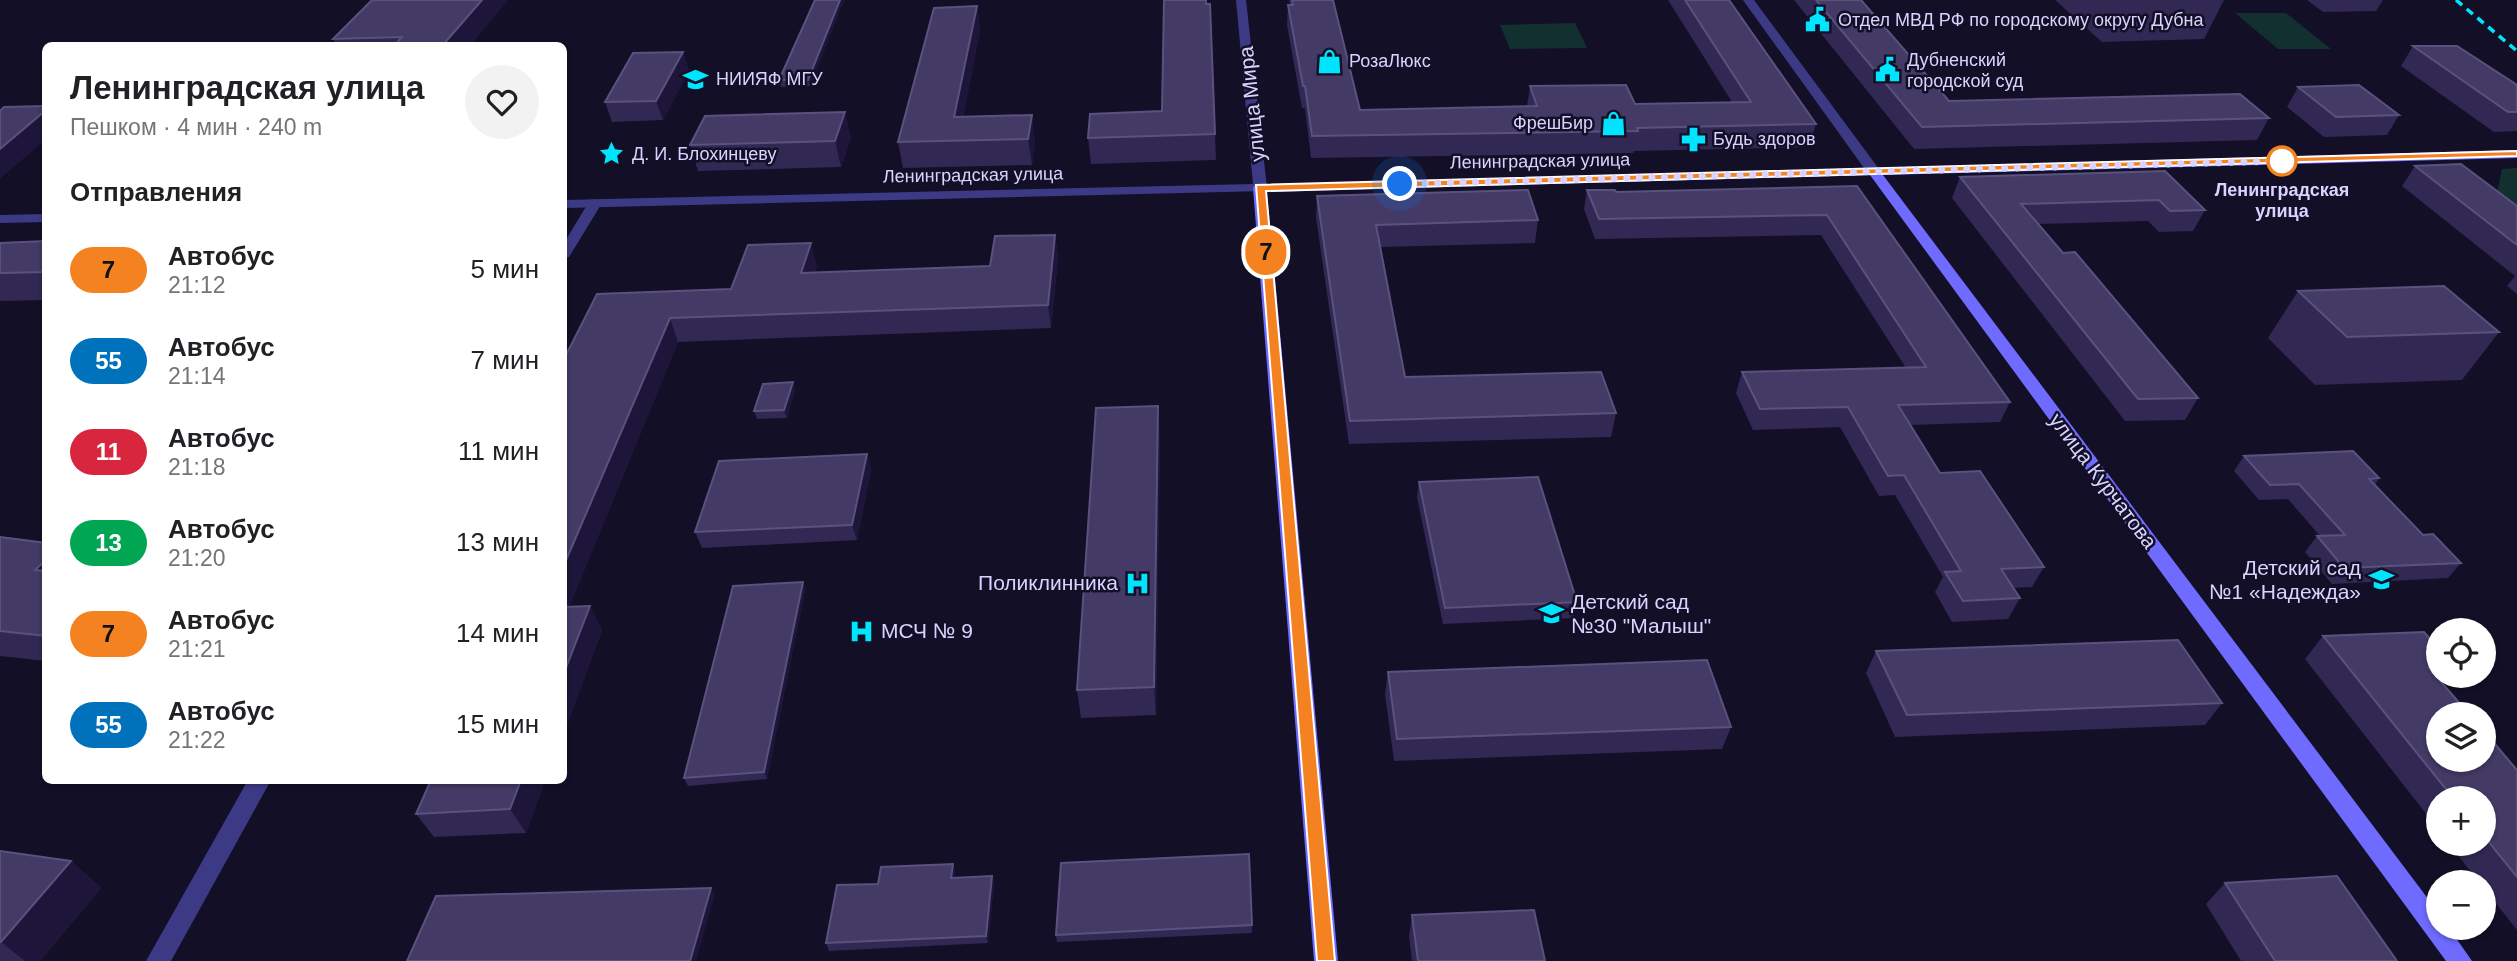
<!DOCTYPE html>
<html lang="ru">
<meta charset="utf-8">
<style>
body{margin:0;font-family:Arial,sans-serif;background:#f2f2f2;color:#202124;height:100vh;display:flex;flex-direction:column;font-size:26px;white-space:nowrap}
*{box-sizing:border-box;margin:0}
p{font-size:23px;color:#757577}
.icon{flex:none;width:38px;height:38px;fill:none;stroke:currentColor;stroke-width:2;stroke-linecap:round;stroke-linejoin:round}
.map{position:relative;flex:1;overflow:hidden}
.drawer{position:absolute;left:42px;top:42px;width:525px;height:742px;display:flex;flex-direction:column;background:#fff;border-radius:10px;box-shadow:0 2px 5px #0004}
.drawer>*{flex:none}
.badge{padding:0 14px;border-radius:23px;font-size:24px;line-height:46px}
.buttons{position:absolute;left:2426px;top:618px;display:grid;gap:14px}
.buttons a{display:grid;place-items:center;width:70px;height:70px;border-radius:50%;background:#fff;box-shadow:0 2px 5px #0004;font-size:35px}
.you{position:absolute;width:35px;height:35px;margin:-18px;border:5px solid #fff;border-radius:50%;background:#1a73e8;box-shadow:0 0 0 10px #1a73e833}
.map>.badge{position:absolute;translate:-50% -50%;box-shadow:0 0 0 4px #fff}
h2{padding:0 28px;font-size:26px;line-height:63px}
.round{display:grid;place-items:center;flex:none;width:74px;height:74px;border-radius:37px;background:#f2f2f2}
.summary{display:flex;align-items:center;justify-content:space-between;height:119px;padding:0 28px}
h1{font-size:33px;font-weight:700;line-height:52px}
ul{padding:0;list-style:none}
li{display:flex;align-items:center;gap:21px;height:91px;padding:0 28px}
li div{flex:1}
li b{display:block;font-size:26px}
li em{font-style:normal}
li .badge{min-width:77px;font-weight:700;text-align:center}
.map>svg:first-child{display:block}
</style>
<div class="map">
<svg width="2517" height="961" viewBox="0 0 2517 961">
<rect width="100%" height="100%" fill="#130f26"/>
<!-- green -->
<g fill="#12302f">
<polygon points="2235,13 2286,13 2331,49 2278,49"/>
<polygon points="1575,23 1587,48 1510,49 1500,25"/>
<polygon points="2517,168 2517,208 2497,193 2502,169"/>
</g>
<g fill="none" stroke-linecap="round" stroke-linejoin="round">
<!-- minor -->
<g fill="#3d3a85" fill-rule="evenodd">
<polygon points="595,199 602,203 569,257 564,258 564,243 590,200"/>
<polygon points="248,780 271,780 171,961 146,961"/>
</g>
<!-- tertiary -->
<g fill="#3d3a85" fill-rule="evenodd">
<polygon points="1236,0 1246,0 1267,188 1265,191 564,208 564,200 1253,184"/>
<polygon points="1743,0 1754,0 1879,169 1879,175 1869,175"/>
<polygon points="46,214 46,222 0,223 0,215"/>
</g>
<!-- secondary -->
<polygon fill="#6f6bff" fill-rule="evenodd" points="2517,150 2517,158 1883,175 2438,912 2438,928 2449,928 2472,961 2446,961 1870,175 1267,192 1338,961 1314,961 1253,188 1255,185"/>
<!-- rail -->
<polyline stroke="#00e5ff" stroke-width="3.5" stroke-dasharray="8 6" stroke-linecap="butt" points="2456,0 2517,51"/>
</g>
<!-- wall -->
<g fill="#312854">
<polygon points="372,0 470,46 337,46 333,39"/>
<polygon points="815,0 844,0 810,86 781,87 779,80"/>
<polygon points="1164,0 1206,0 1215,134 1216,160 1091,164 1088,138 1162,111"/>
<polygon points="1289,0 1333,0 1360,110 1527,106 1530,86 1635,104 1732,102 1668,0 1729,0 1816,124 1809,147 1634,151 1633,153 1311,158 1305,108 1302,108 1287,25 1288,5 1290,5"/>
<polygon points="1794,0 1861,0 1949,101 2269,118 2257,140 1914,149"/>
<polygon points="2055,0 2224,0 2204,39 2102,42"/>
<polygon points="2307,0 2383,0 2376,11 2323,12"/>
<polygon points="977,6 980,30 963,117 1035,140 1032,165 903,168 898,142"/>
<polygon points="2413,46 2517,85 2517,131 2494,132 2401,66"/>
<polygon points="683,52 689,71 663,120 612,122 605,102"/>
<polygon points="2298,87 2399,115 2387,135 2324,137 2287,107"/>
<polygon points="851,137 841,167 698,171 690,145"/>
<polygon points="2415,166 2517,206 2517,294 2507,286 2515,276 2402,186"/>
<polygon points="2165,171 2205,210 2193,231 2159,232 2148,221 2039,224 2063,253 2198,398 2185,420 2125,421 1952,198 1960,177"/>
<polygon points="1857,186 2010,402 2000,422 1910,425 1940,473 2044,567 2032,587 2013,588 2020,598 2008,619 1952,622 1935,592 1943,577 1895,495 1879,496 1840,427 1753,430 1736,393 1742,372 1906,368 1821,235 1595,239 1584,209 1587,190 1616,192"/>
<polygon points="1317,196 1538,220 1535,243 1381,247 1405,377 1616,413 1611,437 1349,444 1316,218"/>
<polygon points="1055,235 1058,258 1051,328 678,342 569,607 590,606 602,630 564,733 564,359 731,289 817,266 815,272 990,266"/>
<polygon points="46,241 46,300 0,301 0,243"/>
<polygon points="2298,291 2499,332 2462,380 2315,385 2268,338"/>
<polygon points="795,390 787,418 757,419 754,411"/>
<polygon points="1160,434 1156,715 1081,718 1077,690"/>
<polygon points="867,454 871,470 857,540 702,548 695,532"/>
<polygon points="2244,456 2379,478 2375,485 2423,535 2461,563 2448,578 2332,584 2305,552 2317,536 2320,536 2288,499 2259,500 2234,471"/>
<polygon points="1419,482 1577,602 1573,618 1443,624 1417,497"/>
<polygon points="0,537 46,543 46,661 0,656"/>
<polygon points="803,582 805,590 767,779 688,786 684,778"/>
<polygon points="2323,636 2438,648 2438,676 2446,676 2441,681 2517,770 2517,930 2483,887 2483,882 2479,882 2449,844 2483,844 2483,798 2438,798 2438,829 2305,659"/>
<polygon points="1876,651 2222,703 2205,725 1895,737 1866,673"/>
<polygon points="1388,672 1731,727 1722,749 1394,761 1385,694"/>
<polygon points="431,780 545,780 526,833 434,837 416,814"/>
<polygon points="0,851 71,861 101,888 40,961 0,961"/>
<polygon points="1249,854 1252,933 1057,942 1056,935"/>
<polygon points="953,864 955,871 954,878 992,876 994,884 988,943 829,951 826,943 878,884"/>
<polygon points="2225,883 2397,961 2241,961 2206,904"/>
<polygon points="1412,915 1545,961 1412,961 1409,936"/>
</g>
<!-- shaded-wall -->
<g fill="#1d163a">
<polygon points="482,0 508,0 470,46 442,46"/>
<polygon points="840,0 844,0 810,86 808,80"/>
<polygon points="977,6 980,30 958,142 954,117"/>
<polygon points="683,52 689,71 663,120 656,101"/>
<polygon points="46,110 46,139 0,179 0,149"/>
<polygon points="845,112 851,137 841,167 835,141"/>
<polygon points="1032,115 1035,140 1032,165 1028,139"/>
<polygon points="1055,235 1058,258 1051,328 1048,305"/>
<polygon points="811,243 817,266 808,296 801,273"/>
<polygon points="670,318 678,342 564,619 564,565"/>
<polygon points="793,382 795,390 787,418 784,410"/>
<polygon points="1158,406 1160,434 1156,715 1154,687"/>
<polygon points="867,454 871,470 857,540 852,525"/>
<polygon points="46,560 46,583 35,570"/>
<polygon points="803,582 805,590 767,779 764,772"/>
<polygon points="590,606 602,630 564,733 564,673"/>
<polygon points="521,780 545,780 526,833 510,809"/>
<polygon points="71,861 101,888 40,961 25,961 1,942"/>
<polygon points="953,864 955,871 954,886 951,878"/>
<polygon points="992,876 994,884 988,943 986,936"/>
<polygon points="711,888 715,895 696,961 690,961"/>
</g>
<!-- building -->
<g fill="#433a66" stroke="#5a527e" stroke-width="2">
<polygon points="372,0 482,0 442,46 394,46 402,37 333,39"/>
<polygon points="815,0 840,0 808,80 779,80"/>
<polygon points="1164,0 1206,0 1206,4 1210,4 1215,134 1088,138 1090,114 1162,111"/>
<polygon points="1292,0 1333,0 1360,110 1537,106 1530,86 1626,85 1635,104 1751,102 1685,0 1729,0 1816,124 1637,128 1638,131 1312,136 1305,86 1303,86 1288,5 1293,5"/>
<polygon points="1816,0 1861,0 1949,101 2240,94 2269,118 1922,127"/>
<polygon points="977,6 954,117 1032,115 1028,139 898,142 934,8"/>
<polygon points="2413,46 2457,46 2517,85 2517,112 2508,112"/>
<polygon points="683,52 656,101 605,102 633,53"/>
<polygon points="2359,85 2399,115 2336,117 2298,87"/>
<polygon points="46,106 46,110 0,149 0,111 4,107"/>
<polygon points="845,112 835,141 690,145 705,116"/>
<polygon points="2461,164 2517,206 2517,245 2415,166"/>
<polygon points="2165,171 2205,210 2170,211 2159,200 2021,204 2063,253 2075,252 2198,398 2138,399 1960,177"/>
<polygon points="1857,186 2010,402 1898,405 1940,473 1980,471 2044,567 2001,569 2020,598 1963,601 1945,572 1961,571 1904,475 1888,476 1848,407 1760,409 1742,372 1926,367 1827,215 1599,219 1587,190 1615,190 1616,192"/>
<polygon points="1528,190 1538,220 1376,225 1405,377 1601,372 1616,413 1350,421 1317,196"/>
<polygon points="1055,235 1048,305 670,318 564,565 564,359 597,294 731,289 748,245 811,243 801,273 990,266 995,236"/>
<polygon points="46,241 46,272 0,273 0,243"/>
<polygon points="2444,286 2499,332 2347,337 2298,291"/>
<polygon points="793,382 784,410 754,411 763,384"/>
<polygon points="1158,406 1154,687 1077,690 1096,408"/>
<polygon points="2353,451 2379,478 2369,479 2423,535 2433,534 2461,563 2344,568 2317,536 2345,535 2299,484 2270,485 2244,456"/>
<polygon points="867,454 852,525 695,532 719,461"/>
<polygon points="1538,477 1577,602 1445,608 1419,482"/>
<polygon points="0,537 46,543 46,560 35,570 46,571 46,636 0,631"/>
<polygon points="803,582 764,772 684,778 733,586"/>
<polygon points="590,606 564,673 564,607"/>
<polygon points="2424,632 2438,648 2438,667 2429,668 2469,714 2438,714 2438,760 2483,760 2483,730 2517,770 2517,877 2483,835 2483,798 2453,798 2323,636"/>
<polygon points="2178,640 2222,703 1907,715 1876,651"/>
<polygon points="1707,660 1731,727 1397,739 1388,672"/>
<polygon points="431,780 521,780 510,809 416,814"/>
<polygon points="0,851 71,861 1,942 0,942"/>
<polygon points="1249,854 1252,925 1056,935 1061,863"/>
<polygon points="953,864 951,878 992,876 986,936 826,943 837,885 878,884 881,867"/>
<polygon points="2337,876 2397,961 2275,961 2225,883"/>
<polygon points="711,888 690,961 407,961 436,896"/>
<polygon points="1534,910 1545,961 1418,961 1412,915"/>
</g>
<!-- line -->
<polygon fill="#f58220" stroke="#fff" stroke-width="2" points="2517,151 2517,156 1266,191 1335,961 1317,961 1256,185"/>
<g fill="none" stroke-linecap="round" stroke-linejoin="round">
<!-- walk -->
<polyline stroke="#d9d4ff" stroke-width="7" stroke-dasharray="0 12.6" points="1400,184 2282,161"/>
</g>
<!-- icons -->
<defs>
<symbol id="civic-bare" viewBox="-9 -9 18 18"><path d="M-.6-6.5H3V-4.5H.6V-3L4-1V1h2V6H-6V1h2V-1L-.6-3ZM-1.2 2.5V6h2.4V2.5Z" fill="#00e5ff" stroke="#130f26" stroke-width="2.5" paint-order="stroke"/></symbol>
<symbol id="shop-bare" viewBox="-9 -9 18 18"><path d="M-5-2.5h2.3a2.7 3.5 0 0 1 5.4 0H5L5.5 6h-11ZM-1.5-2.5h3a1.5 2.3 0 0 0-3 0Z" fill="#00e5ff" stroke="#130f26" stroke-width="2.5" paint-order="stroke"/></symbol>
<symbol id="university-bare" viewBox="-9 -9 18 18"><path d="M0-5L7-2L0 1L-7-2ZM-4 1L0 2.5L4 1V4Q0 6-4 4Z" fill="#00e5ff" stroke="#130f26" stroke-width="2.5" paint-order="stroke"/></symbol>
<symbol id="pharmacy-bare" viewBox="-9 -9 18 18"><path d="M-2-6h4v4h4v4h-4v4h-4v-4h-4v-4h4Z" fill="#00e5ff" stroke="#130f26" stroke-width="2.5" paint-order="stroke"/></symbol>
<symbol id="sight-bare" viewBox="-9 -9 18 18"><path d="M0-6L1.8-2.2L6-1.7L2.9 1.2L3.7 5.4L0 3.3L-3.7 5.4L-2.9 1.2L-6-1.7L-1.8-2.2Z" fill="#00e5ff" stroke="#130f26" stroke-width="2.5" paint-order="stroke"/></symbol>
<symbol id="school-bare" viewBox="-9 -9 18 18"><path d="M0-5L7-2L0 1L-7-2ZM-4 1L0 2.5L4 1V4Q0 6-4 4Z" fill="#00e5ff" stroke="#130f26" stroke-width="2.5" paint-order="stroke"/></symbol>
<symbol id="hospital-bare" viewBox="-9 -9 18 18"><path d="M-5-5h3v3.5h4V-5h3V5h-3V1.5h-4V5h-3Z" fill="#00e5ff" stroke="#130f26" stroke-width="2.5" paint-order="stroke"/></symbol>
</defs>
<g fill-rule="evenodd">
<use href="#civic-bare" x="1800" y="2" width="35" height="35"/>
<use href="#shop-bare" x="1312" y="44" width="35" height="35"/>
<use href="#civic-bare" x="1870" y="52" width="35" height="35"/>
<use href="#university-bare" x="678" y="62" width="35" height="35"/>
<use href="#shop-bare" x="1596" y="106" width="35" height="35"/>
<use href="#pharmacy-bare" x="1676" y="122" width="35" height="35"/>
<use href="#sight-bare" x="594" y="136" width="35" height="35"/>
<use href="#school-bare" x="2364" y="562" width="35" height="35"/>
<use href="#hospital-bare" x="1120" y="566" width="35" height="35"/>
<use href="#school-bare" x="1534" y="596" width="35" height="35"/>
<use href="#hospital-bare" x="844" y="614" width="35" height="35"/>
</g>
<!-- markers -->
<circle fill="#fff" stroke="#f58220" stroke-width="3.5" cx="2282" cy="161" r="14"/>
<g text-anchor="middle" stroke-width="5" stroke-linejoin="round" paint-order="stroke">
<!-- far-poi labels -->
<g font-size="18" fill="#d9d4ff" stroke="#130f26" text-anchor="start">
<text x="1838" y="26">Отдел МВД РФ по городскому округу Дубна</text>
<text x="1907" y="66">Дубненский<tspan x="1907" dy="21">городской суд</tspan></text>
<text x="1349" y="67">РозаЛюкс</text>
<text x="716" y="85">НИИЯФ МГУ</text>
<text x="1593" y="129" text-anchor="end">ФрешБир</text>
<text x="1713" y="145">Будь здоров</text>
<text x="632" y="160">Д. И. Блохинцеву</text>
</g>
<!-- far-street labels -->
<g font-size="18" fill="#d9d4ff" stroke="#130f26">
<text transform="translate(1540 161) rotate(-1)" y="6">Ленинградская улица</text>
<text transform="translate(973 175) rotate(-1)" y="6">Ленинградская улица</text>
</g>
<!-- far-stop labels -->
<g font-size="18" font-weight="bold" fill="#d9d4ff" stroke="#130f26">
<text x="2282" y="196">Ленинградская<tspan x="2282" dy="21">улица</tspan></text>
</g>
<!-- street labels -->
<g font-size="21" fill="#d9d4ff" stroke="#130f26">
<text transform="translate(1252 104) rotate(-96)" y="7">улица Мира</text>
<text transform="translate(2103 481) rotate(53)" y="7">улица Курчатова</text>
</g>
<!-- poi labels -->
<g font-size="21" fill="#d9d4ff" stroke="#130f26" text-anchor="end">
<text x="2361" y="575">Детский сад<tspan x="2361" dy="24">№1 «Надежда»</tspan></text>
<text x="1118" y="590">Поликлинника</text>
<text x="1571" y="609" text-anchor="start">Детский сад<tspan x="1571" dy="24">№30 "Малыш"</tspan></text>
<text x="881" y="638" text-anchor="start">МСЧ № 9</text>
</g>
</g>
</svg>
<div class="buttons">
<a><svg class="icon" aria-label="locate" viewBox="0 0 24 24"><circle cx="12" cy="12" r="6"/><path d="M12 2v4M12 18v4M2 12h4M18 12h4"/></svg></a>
<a><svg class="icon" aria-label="layers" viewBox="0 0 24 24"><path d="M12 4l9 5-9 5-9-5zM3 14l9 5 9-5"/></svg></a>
<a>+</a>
<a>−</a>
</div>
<div class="you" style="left:1400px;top:184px"></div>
<b class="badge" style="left:1266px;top:252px;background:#f58220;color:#111">7</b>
<section class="drawer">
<div class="summary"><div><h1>Ленинградская улица</h1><p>Пешком · 4 мин · 240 m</p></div><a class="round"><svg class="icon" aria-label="heart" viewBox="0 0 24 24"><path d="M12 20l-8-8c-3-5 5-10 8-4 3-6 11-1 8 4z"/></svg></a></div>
<h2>Отправления</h2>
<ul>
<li><span class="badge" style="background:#f58220;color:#111">7</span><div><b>Автобус</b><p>21:12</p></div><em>5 мин</em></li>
<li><span class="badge" style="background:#0072bc;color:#fff">55</span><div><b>Автобус</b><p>21:14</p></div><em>7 мин</em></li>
<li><span class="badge" style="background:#d7263d;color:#fff">11</span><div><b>Автобус</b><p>21:18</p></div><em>11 мин</em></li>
<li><span class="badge" style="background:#00a651;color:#fff">13</span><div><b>Автобус</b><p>21:20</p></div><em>13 мин</em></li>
<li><span class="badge" style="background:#f58220;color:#111">7</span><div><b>Автобус</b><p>21:21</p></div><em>14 мин</em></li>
<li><span class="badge" style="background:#0072bc;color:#fff">55</span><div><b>Автобус</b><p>21:22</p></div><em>15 мин</em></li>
</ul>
</section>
</div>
